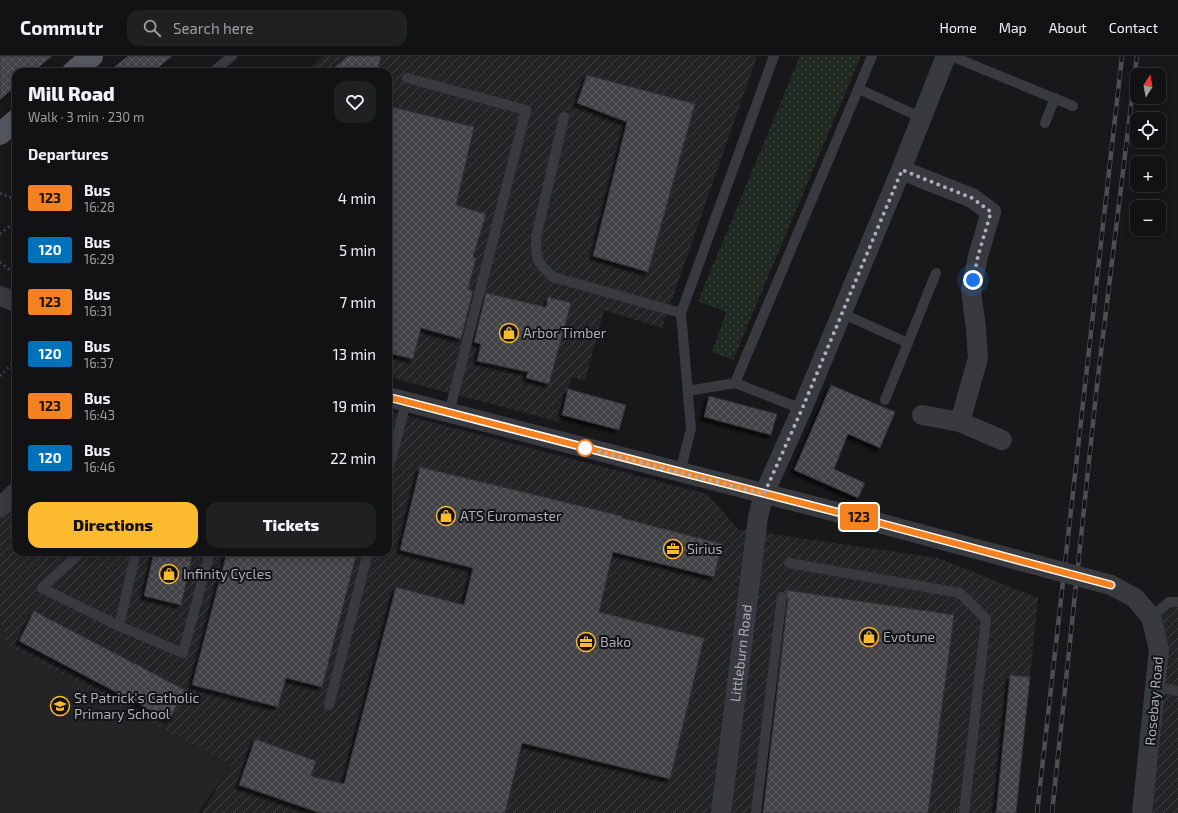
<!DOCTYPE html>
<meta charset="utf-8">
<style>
body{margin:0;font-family:"Exo 2",sans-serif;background:#1f2022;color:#f1f3f6;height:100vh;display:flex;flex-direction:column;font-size:15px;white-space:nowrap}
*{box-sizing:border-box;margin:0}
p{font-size:13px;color:#9c9ea0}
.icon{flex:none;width:22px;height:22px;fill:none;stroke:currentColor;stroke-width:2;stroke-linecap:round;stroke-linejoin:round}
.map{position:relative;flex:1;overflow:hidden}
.side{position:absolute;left:12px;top:12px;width:380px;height:488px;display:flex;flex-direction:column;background:#121214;border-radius:12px;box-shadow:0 2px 10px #0003,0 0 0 1px #313234}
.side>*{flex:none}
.badge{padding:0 8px;border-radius:3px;font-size:14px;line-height:26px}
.needle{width:26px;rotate:11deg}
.tools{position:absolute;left:1130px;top:12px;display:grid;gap:8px}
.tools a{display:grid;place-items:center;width:36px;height:36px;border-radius:8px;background:#121214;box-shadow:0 2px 10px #0003,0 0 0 1px #313234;font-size:20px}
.you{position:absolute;width:20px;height:20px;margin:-10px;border:3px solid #fff;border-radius:50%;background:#1a73e8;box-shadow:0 0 0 6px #1a73e833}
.map>.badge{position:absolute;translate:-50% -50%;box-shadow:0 0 0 2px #fff}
h2{padding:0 16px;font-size:15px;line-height:36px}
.round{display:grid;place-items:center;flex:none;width:42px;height:42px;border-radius:12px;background:#1f2022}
.headline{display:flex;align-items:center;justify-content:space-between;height:68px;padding:0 16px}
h1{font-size:19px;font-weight:800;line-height:30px}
.primary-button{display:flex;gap:8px;margin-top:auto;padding:8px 16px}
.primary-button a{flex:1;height:46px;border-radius:12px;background:#fcba2e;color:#111;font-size:16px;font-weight:800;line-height:46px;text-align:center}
.primary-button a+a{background:#1f2022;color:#f1f3f6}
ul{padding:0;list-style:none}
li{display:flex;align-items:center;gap:12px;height:52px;padding:0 16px}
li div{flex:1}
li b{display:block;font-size:15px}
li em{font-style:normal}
li .badge{min-width:44px;font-weight:700;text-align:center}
header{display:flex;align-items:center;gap:24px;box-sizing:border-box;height:56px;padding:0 20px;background:#121214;border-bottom:1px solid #313234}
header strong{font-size:19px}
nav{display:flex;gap:22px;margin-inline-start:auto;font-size:14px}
.search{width:280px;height:36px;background:#1f2022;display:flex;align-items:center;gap:10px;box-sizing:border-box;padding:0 14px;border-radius:12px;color:#9c9ea0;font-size:15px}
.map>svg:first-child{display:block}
</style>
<header>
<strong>Commutr</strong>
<div class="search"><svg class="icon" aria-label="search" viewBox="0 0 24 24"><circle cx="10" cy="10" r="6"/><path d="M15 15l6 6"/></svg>Search here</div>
<nav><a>Home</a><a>Map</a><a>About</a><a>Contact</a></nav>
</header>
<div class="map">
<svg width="1178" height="757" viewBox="0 0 1178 757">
<defs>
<pattern id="industrial-furrows" width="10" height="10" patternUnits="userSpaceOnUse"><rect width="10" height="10" fill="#242427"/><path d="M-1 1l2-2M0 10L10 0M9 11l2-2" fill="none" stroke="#414144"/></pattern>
<pattern id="garden-dots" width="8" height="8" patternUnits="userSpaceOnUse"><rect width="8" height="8" fill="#1f2921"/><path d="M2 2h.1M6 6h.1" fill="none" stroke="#3d463f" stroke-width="1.8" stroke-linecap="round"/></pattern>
<pattern id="building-cross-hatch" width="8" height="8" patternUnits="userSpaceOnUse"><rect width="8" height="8" fill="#424347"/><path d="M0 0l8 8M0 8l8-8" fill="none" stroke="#5a5c60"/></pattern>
<filter id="shadow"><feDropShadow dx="-3.5" dy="3.5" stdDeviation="1" flood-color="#0009"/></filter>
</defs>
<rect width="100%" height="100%" fill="#18181a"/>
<!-- built -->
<polygon fill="#242427" points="0,566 8,590 231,709 198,757 0,757"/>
<!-- industrial -->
<g fill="url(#industrial-furrows)">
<polygon points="324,0 757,0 662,272 604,254 585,325 571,321 560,366 388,321 388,16 304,16"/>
<polygon points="388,355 707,438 738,473 938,502 1038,542 1016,757 202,757 231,709 8,590 0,566 0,461 16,446 16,496 388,496"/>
<polygon points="1178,546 1178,757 1142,757 1151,561"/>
</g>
<!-- garden -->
<polygon fill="url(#garden-dots)" points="800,0 861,0 733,304 712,296 726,256 698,245"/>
<!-- building -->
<g fill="url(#building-cross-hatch)" stroke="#323236" filter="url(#shadow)">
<polygon points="0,0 52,0 33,16 16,16 16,30 0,44"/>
<polygon points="128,0 172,0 153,16 108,16"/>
<polygon points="348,0 381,0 377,16 329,16"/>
<polygon points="587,19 695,48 648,216 593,200 627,66 577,47"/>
<polygon points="388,50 474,71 456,149 486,158 473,201 476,202 468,233 473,235 461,283 421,272 413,303 388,297"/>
<polygon points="486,237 546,251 548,241 571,247 549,328 526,322 528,316 477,305 481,288 474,286"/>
<polygon points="831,329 895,356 880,392 848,378 834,413 865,427 858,442 794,414"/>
<polygon points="568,333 626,349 619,374 562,359"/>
<polygon points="709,340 777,358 771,379 704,361"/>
<polygon points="420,411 622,460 622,462 722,488 714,521 613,496 599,556 704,582 670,723 522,687 505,757 320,757 239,729 255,683 316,705 311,720 344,728 396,531 464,549 473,512 400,494"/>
<polygon points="154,496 193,496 181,549 144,540"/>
<polygon points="227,496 357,496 322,631 286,622 278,651 192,629"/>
<polygon points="785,534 954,559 928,757 763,757 788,542"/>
<polygon points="34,555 185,634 169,664 19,585"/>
<polygon points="1010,619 1030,621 1016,757 996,757"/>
</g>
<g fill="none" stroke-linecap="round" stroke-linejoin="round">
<!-- path -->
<g stroke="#3f4147" stroke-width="2.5" stroke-dasharray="2 3" stroke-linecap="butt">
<polyline points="0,137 16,144"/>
<polyline points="0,178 16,165"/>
<polyline points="0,206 16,219"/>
<polyline points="0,320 16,304"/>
</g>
<!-- service -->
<g stroke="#393a40" stroke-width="10">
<polyline points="951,0 1073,50"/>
<polyline points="213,16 232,0"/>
<polyline points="407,22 526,54 449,357"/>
<polyline points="859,33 922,62"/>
<path d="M 564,61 L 536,181 C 536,203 536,206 553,221 L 681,257"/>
<polyline points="1045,67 1055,42"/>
<polyline points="841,257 908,287"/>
<polyline points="735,327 872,0"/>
<polyline points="688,335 735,327 802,353"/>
<polyline points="885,344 936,217"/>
<polyline points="388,416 406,346"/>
<polyline points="680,416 691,373 681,257 774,0"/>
<polyline points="81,496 42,532 119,570"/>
<polyline points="136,496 119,570 183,597 210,496"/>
<polyline points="789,507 960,537 986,563 964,757"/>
<polyline points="1151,561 1169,546 1178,546"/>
<polyline points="1156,631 1178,635"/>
<polyline points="329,649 368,496"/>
<polyline points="756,757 782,541"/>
</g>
<!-- minor -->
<g stroke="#393a40" stroke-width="20">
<polyline points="901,114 972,142 991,156 978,200 971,235 976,272 978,302 960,366"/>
<polyline points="0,240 16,246"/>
<polyline points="388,341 864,463 1029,507"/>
<polyline points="922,359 960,366 1002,384"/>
<polyline points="0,452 16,436"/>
<polyline points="1111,529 1135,542 1151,561 1159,593 1142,757"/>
<path id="s1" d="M 721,757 L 758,461 L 764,438 L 802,353 L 901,114 L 946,0"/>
</g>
<!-- primary -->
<g stroke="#54575f" stroke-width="22">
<polyline points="73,16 92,0"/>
<polyline points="0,78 16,64"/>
</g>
<defs>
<g id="rail">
<polyline points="1037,757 1122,0"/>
<polyline points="1052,757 1097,329 1137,0"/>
</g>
</defs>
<!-- rail casing -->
<use href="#rail" stroke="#4c4e55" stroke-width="4.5"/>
<!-- rail -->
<use href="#rail" stroke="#131315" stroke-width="3" stroke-dasharray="9" stroke-linecap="butt"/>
<!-- minor-bridge -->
<polyline stroke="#393a40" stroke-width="20" points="1029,507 1111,529"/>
</g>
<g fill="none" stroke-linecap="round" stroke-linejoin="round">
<defs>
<polyline id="line" points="388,341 864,463 1111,529"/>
</defs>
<!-- line casing -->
<use href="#line" stroke="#fff" stroke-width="9"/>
<!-- line -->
<use href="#line" stroke="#f58220" stroke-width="6"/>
<!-- walk -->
<polyline stroke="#a9aebb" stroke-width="4" stroke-dasharray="0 7.2" points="585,392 764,438 802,353 902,114 972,142 991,156 978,200 973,224"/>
</g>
<!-- icons -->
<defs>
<symbol id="shop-ring" viewBox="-11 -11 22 22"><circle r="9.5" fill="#131315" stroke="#fcba2e" stroke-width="1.5"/><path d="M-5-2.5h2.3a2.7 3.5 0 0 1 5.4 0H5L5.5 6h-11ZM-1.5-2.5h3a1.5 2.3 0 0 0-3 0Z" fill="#fcba2e"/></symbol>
<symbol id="office-ring" viewBox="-11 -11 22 22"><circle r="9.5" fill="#131315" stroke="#fcba2e" stroke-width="1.5"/><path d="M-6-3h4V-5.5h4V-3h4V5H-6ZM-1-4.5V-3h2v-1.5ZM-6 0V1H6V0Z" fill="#fcba2e"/></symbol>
<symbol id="school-ring" viewBox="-11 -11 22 22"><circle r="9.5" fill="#131315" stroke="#fcba2e" stroke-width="1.5"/><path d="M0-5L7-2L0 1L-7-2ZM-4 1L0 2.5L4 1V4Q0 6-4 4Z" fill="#fcba2e"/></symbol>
</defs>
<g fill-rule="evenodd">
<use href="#shop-ring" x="498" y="266" width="22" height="22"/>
<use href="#shop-ring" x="435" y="449" width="22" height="22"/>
<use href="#office-ring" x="662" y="482" width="22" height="22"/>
<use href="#shop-ring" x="158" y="507" width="22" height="22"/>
<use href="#shop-ring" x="858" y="570" width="22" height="22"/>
<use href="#office-ring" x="575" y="575" width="22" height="22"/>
<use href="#school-ring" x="49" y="639" width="22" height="22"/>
</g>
<!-- markers -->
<circle fill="#fff" stroke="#f58220" stroke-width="2" cx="585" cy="392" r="8"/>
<g text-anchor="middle" stroke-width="4" stroke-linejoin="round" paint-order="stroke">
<!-- poi labels -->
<g font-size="14" fill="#a9aebb" stroke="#131315" text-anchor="start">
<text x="523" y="282">Arbor Timber</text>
<text x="460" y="465">ATS Euromaster</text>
<text x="687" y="498">Sirius</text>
<text x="183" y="523">Infinity Cycles</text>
<text x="883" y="586">Evotune</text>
<text x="600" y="591">Bako</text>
<text x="74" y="647">St Patrick's Catholic<tspan x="74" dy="16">Primary School</tspan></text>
</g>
<!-- street labels -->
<g font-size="14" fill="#a9aebb" stroke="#131315">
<text dy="5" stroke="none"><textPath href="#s1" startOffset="161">Littleburn Road</textPath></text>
<text transform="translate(1154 645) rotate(-85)" y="5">Rosebay Road</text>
</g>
</g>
</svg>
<div class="tools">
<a><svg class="needle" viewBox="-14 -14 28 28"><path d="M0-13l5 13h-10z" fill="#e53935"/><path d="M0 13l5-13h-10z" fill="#9c9ea0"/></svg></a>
<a><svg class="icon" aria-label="locate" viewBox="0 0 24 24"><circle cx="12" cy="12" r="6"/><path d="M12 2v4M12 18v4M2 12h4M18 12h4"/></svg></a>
<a>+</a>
<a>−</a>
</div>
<div class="you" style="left:973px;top:224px"></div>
<b class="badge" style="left:859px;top:461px;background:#f58220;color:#111">123</b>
<section class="side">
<div class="headline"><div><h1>Mill Road</h1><p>Walk · 3 min · 230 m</p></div><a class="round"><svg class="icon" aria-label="heart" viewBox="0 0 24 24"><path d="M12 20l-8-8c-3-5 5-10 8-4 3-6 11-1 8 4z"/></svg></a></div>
<h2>Departures</h2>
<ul>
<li><span class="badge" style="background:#f58220;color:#111">123</span><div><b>Bus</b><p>16:28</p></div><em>4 min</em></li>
<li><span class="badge" style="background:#0072bc;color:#fff">120</span><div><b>Bus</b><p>16:29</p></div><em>5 min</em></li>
<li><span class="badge" style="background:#f58220;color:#111">123</span><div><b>Bus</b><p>16:31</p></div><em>7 min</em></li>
<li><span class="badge" style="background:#0072bc;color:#fff">120</span><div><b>Bus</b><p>16:37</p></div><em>13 min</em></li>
<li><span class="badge" style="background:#f58220;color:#111">123</span><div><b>Bus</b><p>16:43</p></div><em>19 min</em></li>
<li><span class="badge" style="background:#0072bc;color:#fff">120</span><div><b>Bus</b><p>16:46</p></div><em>22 min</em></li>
</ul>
<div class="primary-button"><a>Directions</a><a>Tickets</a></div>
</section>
</div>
